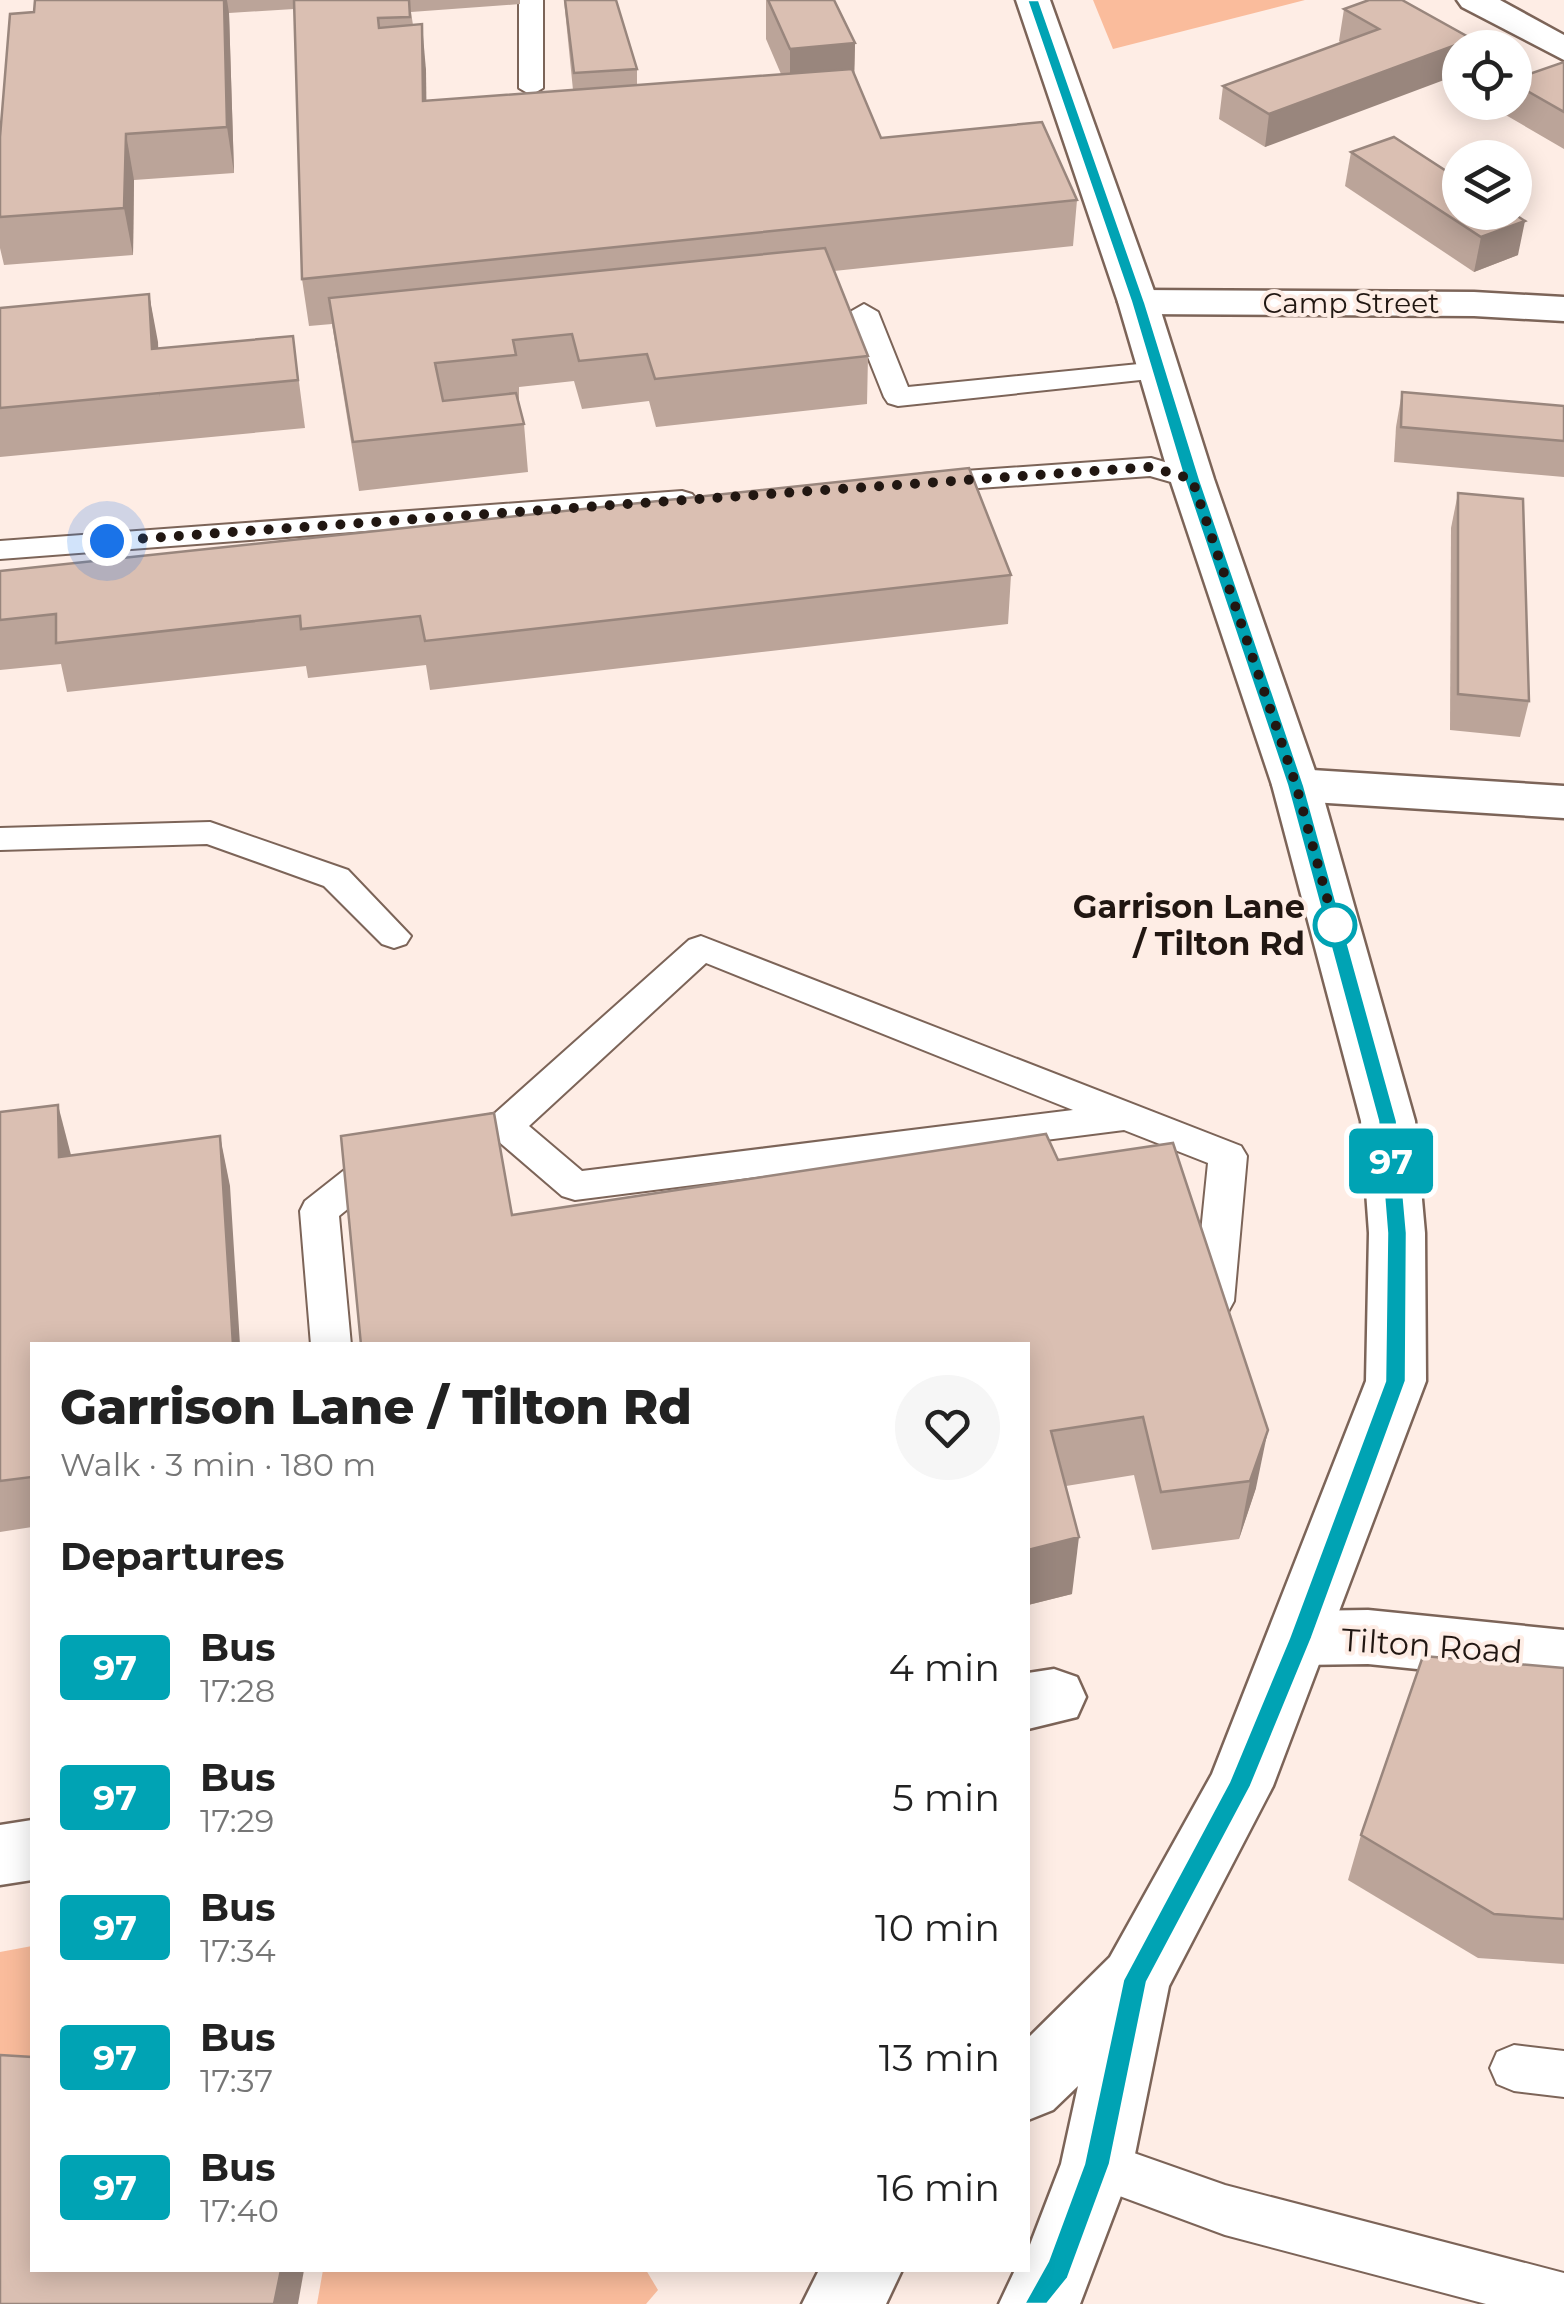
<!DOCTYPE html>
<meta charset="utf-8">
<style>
body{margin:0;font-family:Montserrat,sans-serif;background:#f6f6f6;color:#222;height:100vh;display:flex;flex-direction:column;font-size:38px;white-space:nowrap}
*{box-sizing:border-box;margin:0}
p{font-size:32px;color:#767676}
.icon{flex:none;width:55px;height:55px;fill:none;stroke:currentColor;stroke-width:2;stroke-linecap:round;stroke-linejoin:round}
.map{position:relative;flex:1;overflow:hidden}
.panel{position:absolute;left:30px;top:1342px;width:1000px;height:930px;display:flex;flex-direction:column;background:#fff;border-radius:0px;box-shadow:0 5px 25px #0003}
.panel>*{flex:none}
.badge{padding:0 20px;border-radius:8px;font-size:35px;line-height:65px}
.fabs{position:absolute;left:1442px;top:30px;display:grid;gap:20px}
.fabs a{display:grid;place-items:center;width:90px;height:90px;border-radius:50%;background:#fff;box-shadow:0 5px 25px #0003;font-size:50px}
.you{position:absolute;width:50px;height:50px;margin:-25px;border:8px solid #fff;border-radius:50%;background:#1a73e8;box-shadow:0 0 0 15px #1a73e833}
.map>.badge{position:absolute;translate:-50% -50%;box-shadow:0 0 0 5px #fff}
h2{padding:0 30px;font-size:38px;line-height:90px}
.round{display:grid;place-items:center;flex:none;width:105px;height:105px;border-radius:52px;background:#f6f6f6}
.overview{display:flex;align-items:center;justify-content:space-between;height:170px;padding:0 30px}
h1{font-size:48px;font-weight:800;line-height:75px}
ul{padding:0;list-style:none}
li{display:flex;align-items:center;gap:30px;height:130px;padding:0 30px}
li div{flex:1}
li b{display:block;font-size:38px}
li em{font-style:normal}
li .badge{min-width:110px;font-weight:700;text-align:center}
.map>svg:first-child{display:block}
</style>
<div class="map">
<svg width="1564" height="2304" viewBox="0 0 1564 2304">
<rect width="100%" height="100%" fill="#feede5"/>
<!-- green -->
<g fill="#fabc9c">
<polygon points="1093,0 1305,0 1113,49"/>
<polygon points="32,1946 32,2090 0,2088 0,1952"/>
<polygon points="323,2270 646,2270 658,2290 646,2304 317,2304"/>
</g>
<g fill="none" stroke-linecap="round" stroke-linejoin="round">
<defs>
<g id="lane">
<polygon points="519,0 543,0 543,88 531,95 519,88"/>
<polygon points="864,304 878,312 908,387 1159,362 1173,370 1159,378 898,406 888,403 884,397 850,312"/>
<polygon points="1151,458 1202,473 1207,479 1202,485 1192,488 1150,476 922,492 912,489 907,483 912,477 922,474"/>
<polygon points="682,491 692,494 697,500 692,506 0,559 0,541"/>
<polygon points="210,822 348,870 411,936 406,944 394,948 382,944 324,886 207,844 0,850 0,828"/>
<path d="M 701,936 L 1241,1146 L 1247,1156 L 1234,1301 L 1228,1312 L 1214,1316 L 1200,1312 L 1194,1301 L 1208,1163 L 1124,1130 L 575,1200 L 562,1196 L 498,1141 L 448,1150 L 435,1146 L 429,1136 L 435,1126 L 494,1114 L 689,940 ZM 706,963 L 1073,1110 L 582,1171 L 529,1126 Z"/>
<polygon points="384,1145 397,1149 403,1159 397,1169 339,1216 351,1345 311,1345 300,1211 305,1201 371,1149"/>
<polygon points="1514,2045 1564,2051 1564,2097 1514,2091 1497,2084 1490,2068 1497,2052"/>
<polygon points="1097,2140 1225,2185 1564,2273 1564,2304 1486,2304 1225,2235 1079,2181 1072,2164 1079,2147"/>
</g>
<g id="street">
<polygon points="1138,290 1474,292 1564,297 1564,321 1474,316 1138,314 1124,310 1118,302 1124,294"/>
<polygon points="1296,769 1564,786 1564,818 1296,801 1279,796 1272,785 1279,774"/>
<polygon points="1368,1610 1564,1630 1564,1684 1368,1664 1300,1665 1278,1657 1268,1638 1278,1619 1300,1611"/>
<polygon points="1054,1669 1077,1677 1086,1697 1077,1717 1028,1729 1028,1673"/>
<polygon points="32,1820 32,1880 0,1885 0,1825"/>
</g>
<g id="secondary">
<polygon points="1016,0 1050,0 1158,302 1214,479 1320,785 1415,1121 1425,1233 1426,1381 1273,1786 1169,1986 1133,2164 1080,2304 999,2304 1015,2270 1028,2270 1028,2250 1061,2164 1078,2086 1053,2110 1028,2120 1028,2038 1110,1957 1212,1774 1366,1381 1369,1233 1361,1121 1272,785 1170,479 1118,302"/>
<polygon points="1457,0 1500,0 1564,35 1564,60 1462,7"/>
<polygon points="819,2270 902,2270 886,2304 802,2304"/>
</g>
</defs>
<!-- lane casing -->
<use href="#lane" stroke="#7c6458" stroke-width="4"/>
<!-- street casing -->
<use href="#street" stroke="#7c6458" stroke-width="5"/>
<!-- secondary casing -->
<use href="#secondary" stroke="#7c6458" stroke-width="5"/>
<!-- lane -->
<use href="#lane" fill="#fff" fill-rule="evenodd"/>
<!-- street -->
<use href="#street" fill="#fff" fill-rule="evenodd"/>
<!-- secondary -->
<use href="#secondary" fill="#fff" fill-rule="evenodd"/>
</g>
<!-- wall -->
<g fill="#bba499">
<polygon points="35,0 520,0 520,4 411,12 413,25 426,70 426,101 573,90 564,0 616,0 637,69 637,85 781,74 766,39 766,0 834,0 855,43 854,74 881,138 1077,200 1073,246 834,271 868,356 867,404 656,427 649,401 582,409 574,381 519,387 519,403 524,424 528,472 359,491 332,324 309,326 302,279 294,9 229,13 234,173 134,180 133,255 4,265 0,248 0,137 34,12"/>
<polygon points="1344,9 1472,39 1471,48 1460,48 1265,147 1219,119 1223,86 1341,43 1339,41"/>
<polygon points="1564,62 1564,149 1504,114 1506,102 1515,102 1515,79"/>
<polygon points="1351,152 1518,255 1474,272 1345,186"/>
<polygon points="149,294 158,348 293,336 305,428 0,457 0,308"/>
<polygon points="1402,392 1564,406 1564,477 1394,462 1396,427"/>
<polygon points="1458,493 1529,701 1520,737 1450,730 1451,528"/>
<polygon points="0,571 1011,575 1008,624 430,690 426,665 308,678 306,666 67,692 61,664 0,670"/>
<polygon points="0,1112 71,1155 230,1186 32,1345 32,1527 0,1532"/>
<polygon points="1058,1160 1256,1488 1239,1539 1152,1550 1134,1475 1066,1486 1072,1594 1028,1605 1028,1345 361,1345 512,1215"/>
<polygon points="1564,1668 1564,1964 1478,1958 1348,1880 1361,1835"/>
</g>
<!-- shaded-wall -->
<g fill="#99867d">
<polygon points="224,0 227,0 229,13 234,173 227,127"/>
<polygon points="422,24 426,70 427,147 423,101"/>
<polygon points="1472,39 1471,48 1460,48 1460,74 1265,147 1269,114"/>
<polygon points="855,43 854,88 790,94 790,49"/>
<polygon points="126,134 134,180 133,255 124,208"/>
<polygon points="1525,221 1518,255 1474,272 1481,237"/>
<polygon points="149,294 158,342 160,397 152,349"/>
<polygon points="58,1105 71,1155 59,1157"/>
<polygon points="220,1136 230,1186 240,1345 233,1345"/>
<polygon points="1268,1430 1256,1488 1239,1539 1250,1481"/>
<polygon points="1079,1537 1072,1594 1028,1605 1028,1550"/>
<polygon points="281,2270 304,2270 298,2304 274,2304"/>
</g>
<!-- building -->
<g fill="#dabfb2" stroke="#99867d" stroke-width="2.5">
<polygon points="35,0 224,0 227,127 126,134 124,208 0,217 0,137 10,14 34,12"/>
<polygon points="294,0 409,0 410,17 378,18 379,28 422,24 423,101 852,69 881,138 1042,122 1077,200 302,279"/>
<polygon points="565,0 616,0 637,69 574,73"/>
<polygon points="768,0 834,0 855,43 790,49"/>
<polygon points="1369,0 1402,0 1472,39 1269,114 1223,86 1379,29 1344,9"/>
<polygon points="1564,62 1564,112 1515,84 1515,79"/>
<polygon points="1394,137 1460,180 1460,212 1511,212 1525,221 1481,237 1351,152"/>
<polygon points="825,248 868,356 655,379 647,354 579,361 572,334 513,340 516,355 435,363 443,401 516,393 524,424 353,442 329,298"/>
<polygon points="149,294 152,349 293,336 298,380 0,408 0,308"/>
<polygon points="1402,392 1564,406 1564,441 1401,427"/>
<polygon points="969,468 1011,575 425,641 420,616 301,629 300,616 56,643 56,614 0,620 0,571"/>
<polygon points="1458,493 1523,499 1529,701 1458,694"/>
<polygon points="58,1105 59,1157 220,1136 233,1345 32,1345 32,1477 0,1481 0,1112"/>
<polygon points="494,1113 512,1215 1046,1134 1058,1160 1173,1143 1268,1430 1250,1481 1161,1492 1143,1417 1051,1431 1079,1537 1028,1550 1028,1345 361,1345 341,1136"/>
<polygon points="1423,1656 1564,1668 1564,1919 1494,1914 1361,1835"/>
<polygon points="0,2055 32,2057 32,2270 281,2270 274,2304 0,2304"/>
</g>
<!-- line -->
<polygon fill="#00a3b4" stroke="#fff" stroke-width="2.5" points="1027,0 1039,0 1145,302 1200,479 1304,785 1397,1121 1407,1233 1406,1381 1312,1638 1251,1786 1147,1982 1110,2164 1068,2278 1047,2304 1024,2304 1048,2261 1084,2164 1123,1980 1229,1782 1289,1638 1385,1381 1387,1233 1378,1121 1287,785 1184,479 1131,302"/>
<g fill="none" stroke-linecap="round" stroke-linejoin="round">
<!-- walk -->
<polyline stroke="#211712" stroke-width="10" stroke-dasharray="0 18" points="107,541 1150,467 1192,479 1296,785 1338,938 1335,925"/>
</g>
<!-- markers -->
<circle fill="#fff" stroke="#00a3b4" stroke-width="5" cx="1335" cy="925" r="20"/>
<g text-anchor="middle" stroke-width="8" stroke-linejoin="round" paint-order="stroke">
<!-- far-street labels -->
<g font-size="28" fill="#211712" stroke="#feede5">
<text x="1351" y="313">Camp Street</text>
</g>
<!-- stop labels -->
<g font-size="32" font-weight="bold" fill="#211712" stroke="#feede5" text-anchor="end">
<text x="1305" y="918">Garrison Lane<tspan x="1305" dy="37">/ Tilton Rd</tspan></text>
</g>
<!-- street labels -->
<g font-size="32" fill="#211712" stroke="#feede5">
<text transform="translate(1432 1646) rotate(4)" y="11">Tilton Road</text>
</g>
</g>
</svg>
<div class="fabs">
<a><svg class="icon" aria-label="locate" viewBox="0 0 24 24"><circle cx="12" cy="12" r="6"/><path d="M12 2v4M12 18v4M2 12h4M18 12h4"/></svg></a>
<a><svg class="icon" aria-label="layers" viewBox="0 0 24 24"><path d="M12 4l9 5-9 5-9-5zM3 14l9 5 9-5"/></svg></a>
</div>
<div class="you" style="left:107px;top:541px"></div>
<b class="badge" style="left:1391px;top:1161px;background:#00a3b4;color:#fff">97</b>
<section class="panel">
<div class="overview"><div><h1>Garrison Lane / Tilton Rd</h1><p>Walk · 3 min · 180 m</p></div><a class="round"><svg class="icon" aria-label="heart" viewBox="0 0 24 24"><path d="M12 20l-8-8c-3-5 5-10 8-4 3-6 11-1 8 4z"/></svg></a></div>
<h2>Departures</h2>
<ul>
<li><span class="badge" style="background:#00a3b4;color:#fff">97</span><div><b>Bus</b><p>17:28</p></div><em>4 min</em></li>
<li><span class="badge" style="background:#00a3b4;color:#fff">97</span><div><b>Bus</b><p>17:29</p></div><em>5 min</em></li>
<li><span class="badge" style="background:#00a3b4;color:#fff">97</span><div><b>Bus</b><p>17:34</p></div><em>10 min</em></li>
<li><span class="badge" style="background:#00a3b4;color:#fff">97</span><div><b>Bus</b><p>17:37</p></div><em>13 min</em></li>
<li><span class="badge" style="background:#00a3b4;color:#fff">97</span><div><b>Bus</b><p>17:40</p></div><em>16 min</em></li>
</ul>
</section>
</div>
